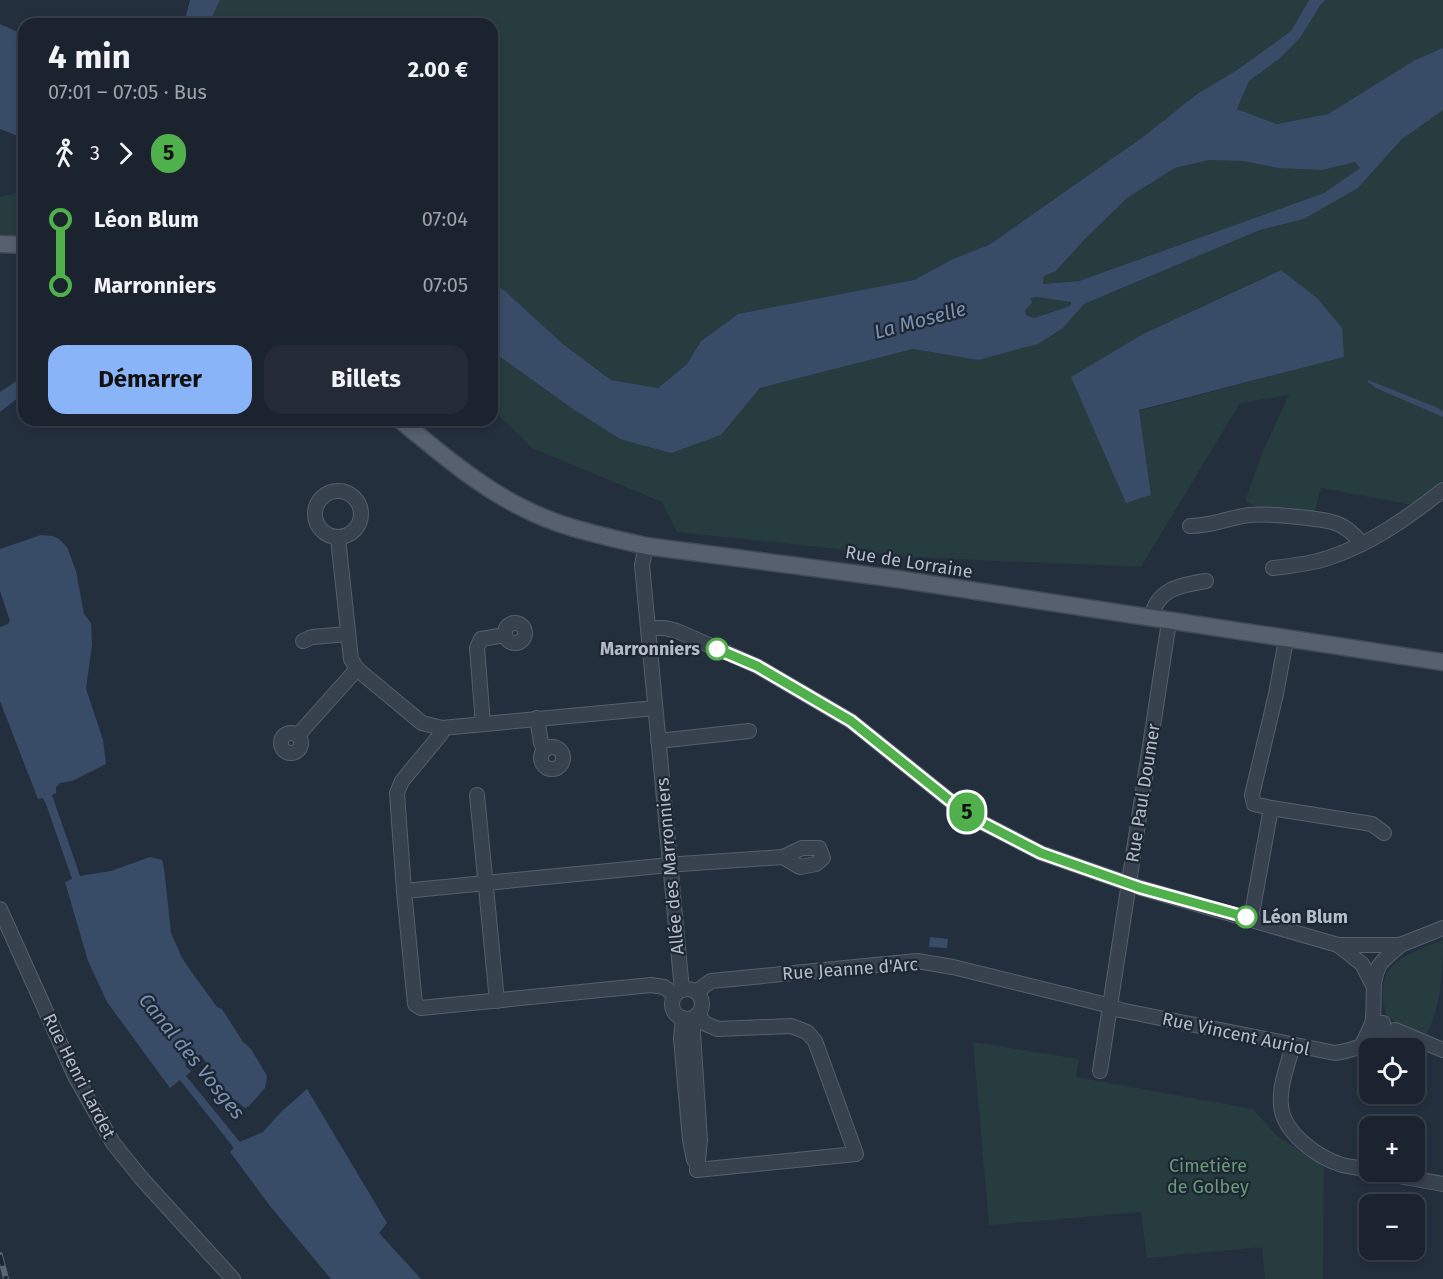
<!DOCTYPE html>
<html lang="fr">
<meta charset="utf-8">
<style>
body{margin:0;font-family:"Fira Sans",sans-serif;background:#242b36;color:#f1f3f6;height:100vh;display:flex;flex-direction:column;font-size:22px;white-space:nowrap}
*{box-sizing:border-box;margin:0}
p{font-size:20px;color:#a0a4aa}
.icon{flex:none;width:33px;height:33px;fill:none;stroke:currentColor;stroke-width:2;stroke-linecap:round;stroke-linejoin:round}
.map{position:relative;flex:1;overflow:hidden}
.side{position:absolute;left:18px;top:18px;width:480px;height:408px;display:flex;flex-direction:column;background:#1b232e;border-radius:18px;box-shadow:0 3px 9px #0003,0 0 0 2px #39404a}
.side>*{flex:none}
.badge{padding:0 12px;border-radius:20px;font-size:21px;line-height:39px}
.buttons{position:absolute;left:1359px;top:1038px;display:grid;gap:12px}
.buttons a{display:grid;place-items:center;width:66px;height:66px;border-radius:12px;background:#1b232e;box-shadow:0 3px 9px #0003,0 0 0 2px #39404a;font-size:30px}
.map>.badge{position:absolute;translate:-50% -50%;box-shadow:0 0 0 3px #fff}
.legs{display:flex;align-items:center;gap:9px;height:66px;padding:0 30px;font-size:20px}
.legs p{margin-inline-start:auto}
.overview{display:flex;align-items:center;justify-content:space-between;height:102px;padding:0 30px}
h1{font-size:33px;font-weight:700;line-height:45px}
.action{display:flex;gap:12px;margin-top:auto;padding:12px 30px}
.action a{flex:1;height:69px;border-radius:18px;background:#8ab4f8;color:#111;font-size:24px;font-weight:700;line-height:69px;text-align:center}
.action a+a{background:#242b36;color:#f1f3f6}
ul{padding:0 30px;list-style:none}
li{display:flex;align-items:center;gap:21px;height:66px;font-size:22px}
li i{display:grid;place-items:center;width:9px;height:100%;margin:0 8px;background:currentColor}
li i::after{content:'';width:15px;height:15px;margin:-8px;border:4px solid;border-radius:50%;background:#1b232e}
li p{margin-inline-start:auto}
li:first-child i{background:linear-gradient(#0000 50%,currentColor 0)}
li:last-child i{background:linear-gradient(currentColor 50%,#0000 0)}
.map>svg:first-child{display:block}
</style>
<div class="map">
<svg width="1443" height="1279" viewBox="0 0 1443 1279">
<rect width="100%" height="100%" fill="#242f3e"/>
<!-- green -->
<g fill="#263c3f" fill-rule="evenodd">
<polygon points="220,0 1309,0 1291,31 1237,70 1197,94 1143,137 989,245 953,259 914,280 738,314 701,341 687,364 658,388 611,380 563,344 505,291 492,283 492,24 209,24"/>
<polygon points="1326,0 1443,0 1443,48 1415,60 1328,114 1277,124 1237,109 1249,81 1279,59 1300,38 1321,4"/>
<path d="M 1443,110 L 1443,481 L 1413,505 L 1321,488 L 1314,514 L 1257,507 L 1245,501 L 1264,449 L 1289,395 L 1240,403 L 1141,567 L 912,557 L 677,532 L 662,502 L 532,448 L 492,409 L 492,351 L 570,407 L 721,435 L 760,388 L 913,349 L 978,360 L 1063,328 L 1084,304 L 1260,230 L 1304,219 L 1358,188 L 1401,140 ZM 1280,270 L 1343,357 L 1139,411 L 1151,495 L 1072,377 L 1143,334 Z"/>
<polygon points="1209,160 1243,161 1278,168 1321,170 1355,161 1360,168 1324,193 1079,281 1043,284 1044,276 1056,271 1083,241 1127,198 1175,168"/>
<polygon points="24,191 24,236 0,234 0,197"/>
<polygon points="1037,297 1071,302 1070,306 1034,318 1026,315 1024,310 1031,303 1031,298"/>
<path d="M 1443,940 C 1443,973 1441,1007 1426,1035 L 1402,1027 L 1387,1017 C 1371,964 1403,956 1443,940 Z"/>
<polygon points="973,1042 1079,1059 1076,1077 1253,1109 1277,1136 1324,1167 1323,1279 1265,1279 1262,1247 1147,1258 1141,1212 989,1225"/>
</g>
<!-- water -->
<g fill="#394c67" fill-rule="evenodd">
<polygon points="190,0 220,0 209,24 184,24"/>
<path d="M 1309,0 L 1326,0 L 1321,4 L 1300,38 L 1279,59 L 1249,81 L 1237,109 L 1277,124 L 1328,114 L 1415,60 L 1443,48 L 1443,110 L 1401,140 L 1358,188 L 1304,219 L 1260,230 L 1084,304 L 1063,328 L 1038,344 L 978,360 L 913,349 L 760,388 L 721,435 L 671,453 L 620,439 L 570,407 L 492,351 L 492,283 L 505,291 L 563,344 L 611,380 L 658,388 L 687,364 L 701,341 L 738,314 L 914,280 L 953,259 L 989,245 L 1143,137 L 1197,94 L 1237,70 L 1291,31 ZM 1209,160 L 1243,161 L 1278,168 L 1322,170 L 1355,162 L 1360,168 L 1324,193 L 1079,281 L 1043,284 L 1044,276 L 1056,271 L 1083,241 L 1127,198 L 1175,168 ZM 1037,297 L 1071,302 L 1071,303 L 1070,306 L 1034,318 L 1026,315 L 1025,310 L 1032,303 L 1031,298 Z"/>
<polygon points="0,24 24,35 24,138 0,129"/>
<polygon points="1281,270 1317,298 1342,328 1344,357 1139,410 1151,495 1126,503 1071,377 1143,334"/>
<polygon points="24,376 24,393 0,412 0,392"/>
<polygon points="1368,380 1438,408 1443,411 1443,417 1376,388 1368,382"/>
<polygon points="41,535 52,536 59,539 67,547 76,571 84,614 91,623 92,645 86,689 103,740 106,764 72,781 60,783 56,787 56,793 52,795 80,876 111,871 150,857 162,860 164,868 171,933 182,958 193,974 217,1007 222,1009 243,1042 251,1049 267,1076 265,1088 249,1106 245,1108 227,1094 201,1055 190,1057 185,1062 186,1067 191,1071 186,1076 240,1142 263,1132 281,1112 307,1089 387,1223 379,1233 421,1279 331,1279 270,1206 230,1152 234,1148 180,1080 170,1088 107,1002 88,961 65,882 72,879 46,804 43,798 38,799 0,701 0,627 8,624 10,621 0,591 0,549"/>
<polygon points="930,937 948,939 947,948 929,947"/>
</g>
<g fill="none" stroke-linecap="round" stroke-linejoin="round">
<defs>
<g id="minor">
<circle cx="338" cy="514" r="23"/>
<path d="M 1190,526 C 1213,526 1227,518 1249,515 C 1266,513 1316,518 1332,522 C 1344,525 1355,535 1362,544"/>
<polyline points="338,538 351,659 357,669 422,723 442,728 655,708"/>
<polyline points="646,546 642,565 682,990"/>
<path d="M 1273,568 C 1291,566 1310,564 1328,558 C 1371,544 1407,518 1443,490"/>
<path d="M 1151,619 C 1156,589 1180,585 1206,581"/>
<circle cx="515" cy="633" r="10"/>
<polyline points="648,628 665,628 677,631 757,666 851,721 958,807 983,823 1041,853 1141,888 1338,945 1400,945 1443,928"/>
<polyline points="303,641 312,637 348,634"/>
<polyline points="537,718 541,743 545,750"/>
<polyline points="483,724 477,648 481,639 505,635"/>
<circle cx="291" cy="743" r="10"/>
<polyline points="298,735 357,669"/>
<polyline points="658,741 749,731"/>
<circle cx="552" cy="758" r="11"/>
<polyline points="477,795 497,1001"/>
<polyline points="1271,808 1372,824 1384,833"/>
<polyline points="404,891 397,793 402,781 441,734 442,728"/>
<polyline points="0,909 75,1076 113,1143 142,1179 233,1279"/>
<polyline points="1251,919 1271,808 1254,804 1252,795 1276,694 1286,640"/>
<polyline points="1338,945 1362,964 1374,987"/>
<path d="M 1400,945 C 1394,951 1383,959 1379,966 C 1370,984 1376,1005 1372,1024 L 1381,1037 L 1402,1035"/>
<circle cx="687" cy="1004" r="15"/>
<path d="M 696,992 L 711,981 L 917,961 L 953,967 L 1111,1006 L 1120,1010 L 1335,1053 C 1352,1051 1366,1044 1381,1037 L 1383,1023 L 1372,1024 L 1361,1047"/>
<polyline points="675,995 664,987 651,985 421,1008 415,1004 404,891 680,864 783,857 802,848 819,848 823,858 816,864 800,867 783,857"/>
<polyline points="694,1017 693,1033 700,1140 697,1170"/>
<polyline points="683,1018 681,1038 690,1140 694,1160"/>
<polyline points="1395,1030 1443,1050"/>
<path d="M 1293,1045 C 1288,1065 1279,1085 1281,1105 C 1283,1133 1317,1157 1342,1165 C 1351,1167 1360,1168 1370,1170"/>
<polyline points="1100,1071 1169,622"/>
<polyline points="697,1170 856,1154 815,1041 807,1032 791,1026 718,1029 706,1024 697,1015"/>
<polyline points="1377,1172 1443,1184"/>
</g>
<g id="major">
<polyline points="0,244 24,245"/>
<path d="M 400,420 C 439,452 478,486 523,508 C 561,528 604,536 646,546 L 897,579 L 1443,662"/>
</g>
</defs>
<!-- minor casing -->
<use href="#minor" stroke="#565f6c" stroke-width="16"/>
<!-- major casing -->
<use href="#major" stroke="#414a57" stroke-width="19"/>
<!-- minor -->
<use href="#minor" stroke="#38414e" stroke-width="14"/>
<!-- major -->
<use href="#major" stroke="#56606e" stroke-width="16"/>
<defs>
<polyline id="rail" points="0,1255 6,1279"/>
</defs>
<!-- rail casing -->
<use href="#rail" stroke="#5a6575" stroke-width="6"/>
<!-- rail -->
<use href="#rail" stroke="#1d2633" stroke-width="4" stroke-dasharray="11" stroke-linecap="butt"/>
</g>
<g fill="none" stroke-linecap="round" stroke-linejoin="round">
<defs>
<polyline id="line-1" points="717,649 757,666 851,721 958,807 983,823 1041,853 1141,888 1246,917"/>
</defs>
<!-- line-1 casing -->
<use href="#line-1" stroke="#fff" stroke-width="14"/>
<!-- line-1 -->
<use href="#line-1" stroke="#50b04b" stroke-width="9"/>
</g>
<!-- markers -->
<g fill="#fff" stroke="#50b04b" stroke-width="3">
<circle cx="717" cy="649" r="10"/>
<circle cx="1246" cy="917" r="10"/>
</g>
<g text-anchor="middle" stroke-width="4.5" stroke-linejoin="round" paint-order="stroke">
<!-- street labels -->
<g font-size="18" fill="#b4bcc9" stroke="#1d2633">
<text transform="translate(909 562) rotate(9)" y="6">Rue de Lorraine</text>
<text transform="translate(1143 793) rotate(-81)" y="6">Rue Paul Doumer</text>
<text transform="translate(670 866) rotate(-95)" y="6">Allée des Marronniers</text>
<text transform="translate(850 969) rotate(-4)" y="6">Rue Jeanne d'Arc</text>
<text transform="translate(1236 1034) rotate(12)" y="6">Rue Vincent Auriol</text>
<text transform="translate(79 1076) rotate(63)" y="6">Rue Henri Lardet</text>
</g>
<!-- stop labels -->
<g font-size="18" font-weight="bold" fill="#b4bcc9" stroke="#1d2633" text-anchor="end">
<text x="700" y="655">Marronniers</text>
<text x="1262" y="923" text-anchor="start">Léon Blum</text>
</g>
<!-- park labels -->
<g font-size="18" fill="#6b9a76" stroke="#1d2633">
<text x="1208" y="1172">Cimetière<tspan x="1208" dy="21">de Golbey</tspan></text>
</g>
<!-- water labels -->
<g font-size="20" font-style="italic" fill="#7c92b1" stroke="#1d2633">
<text transform="translate(920 320) rotate(-15)" y="7">La Moselle</text>
<text transform="translate(192 1056) rotate(51)" y="7">Canal des Vosges</text>
</g>
</g>
</svg>
<div class="buttons">
<a><svg class="icon" aria-label="locate" viewBox="0 0 24 24"><circle cx="12" cy="12" r="6"/><path d="M12 2v4M12 18v4M2 12h4M18 12h4"/></svg></a>
<a>+</a>
<a>−</a>
</div>
<b class="badge" style="left:967px;top:812px;background:#50b04b;color:#111">5</b>
<section class="side">
<div class="overview"><div><h1>4 min</h1><p>07:01 – 07:05 · Bus</p></div><b>2.00 €</b></div>
<div class="legs"><svg class="icon" aria-label="walk" viewBox="0 0 24 24"><circle cx="13" cy="4" r="2"/><path d="M13 8l-2 6 4 7M11 14l-3 7M7 12l3-4h3l4 4"/></svg>3<svg class="icon" aria-label="forward" viewBox="0 0 24 24"><path d="M9 5l7 7-7 7"/></svg><b class="badge" style="background:#50b04b;color:#111">5</b></div>
<ul>
<li><i style="color:#50b04b"></i><b>Léon Blum</b><p>07:04</p></li>
<li><i style="color:#50b04b"></i><b>Marronniers</b><p>07:05</p></li>
</ul>
<div class="action"><a>Démarrer</a><a>Billets</a></div>
</section>
</div>
